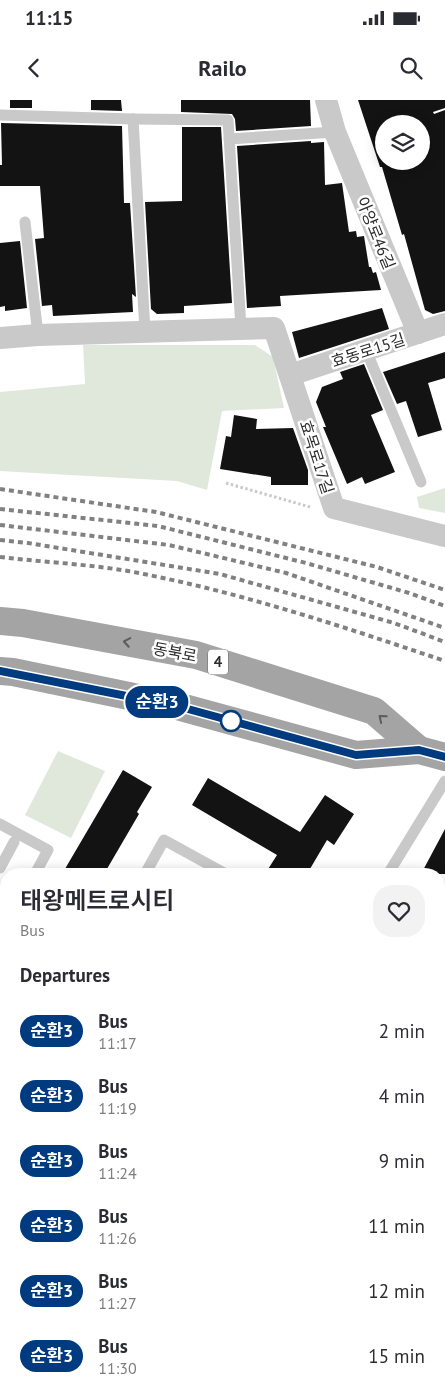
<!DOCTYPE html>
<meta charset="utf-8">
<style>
body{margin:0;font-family:"PT Sans","Noto Sans KR",sans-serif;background:#f2f2f3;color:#2b2b33;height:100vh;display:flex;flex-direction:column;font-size:19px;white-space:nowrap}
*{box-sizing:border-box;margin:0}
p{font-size:16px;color:#7c7c81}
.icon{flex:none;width:28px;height:28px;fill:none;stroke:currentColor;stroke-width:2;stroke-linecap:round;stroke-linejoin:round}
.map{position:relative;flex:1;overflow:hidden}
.sheet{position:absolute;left:0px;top:768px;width:445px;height:531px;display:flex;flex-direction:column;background:#fff;border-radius:20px 20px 0 0;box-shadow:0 2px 12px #0003}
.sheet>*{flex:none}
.badge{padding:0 10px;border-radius:16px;font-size:18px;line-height:32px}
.fabs{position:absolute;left:375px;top:15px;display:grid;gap:10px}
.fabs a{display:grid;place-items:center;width:55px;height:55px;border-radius:50%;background:#fff;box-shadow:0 2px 12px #0003;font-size:25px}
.map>.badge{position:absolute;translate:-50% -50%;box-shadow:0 0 0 2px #fff}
h2{padding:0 20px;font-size:19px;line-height:45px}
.round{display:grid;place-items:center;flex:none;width:52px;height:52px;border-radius:20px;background:#f2f2f3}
.overview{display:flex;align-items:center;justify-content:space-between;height:85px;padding:0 20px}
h1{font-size:24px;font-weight:600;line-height:38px}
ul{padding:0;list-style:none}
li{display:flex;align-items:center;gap:15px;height:65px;padding:0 20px}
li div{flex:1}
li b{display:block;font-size:19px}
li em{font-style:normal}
li .badge{min-width:55px;font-weight:700;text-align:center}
.status{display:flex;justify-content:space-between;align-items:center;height:35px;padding:0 25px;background:#fff;direction:ltr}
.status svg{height:14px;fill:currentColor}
header{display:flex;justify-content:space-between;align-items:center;height:65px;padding:0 20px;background:#fff;font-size:22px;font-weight:600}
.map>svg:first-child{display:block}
</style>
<div class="status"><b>11:15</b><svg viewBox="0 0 49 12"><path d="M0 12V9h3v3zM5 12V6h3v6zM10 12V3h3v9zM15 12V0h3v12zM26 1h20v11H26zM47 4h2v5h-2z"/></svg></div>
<header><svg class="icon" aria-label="back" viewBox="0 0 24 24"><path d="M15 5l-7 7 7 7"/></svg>Railo<svg class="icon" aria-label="search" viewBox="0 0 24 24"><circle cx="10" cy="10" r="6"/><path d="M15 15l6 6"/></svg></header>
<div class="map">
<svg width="445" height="1298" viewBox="0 0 445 1298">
<rect width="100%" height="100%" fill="#fff"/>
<!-- green -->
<g fill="#e0e8db">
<polygon points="83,245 255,245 273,257 284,308 222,311 207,390 177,381 0,371 0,292 85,284"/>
<polygon points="445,388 445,413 419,408 417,397"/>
<polygon points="58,651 105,671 71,738 25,715"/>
</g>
<!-- building -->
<g fill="#131313" fill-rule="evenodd">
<rect x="10" y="0" width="22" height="8"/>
<polygon points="91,0 121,0 122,11 91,10"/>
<polygon points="181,0 310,0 311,26 236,31 235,19 232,14 181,12"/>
<path d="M 358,0 L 445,0 L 445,8 L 433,12 L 434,14 L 445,10 L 445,211 L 433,214 L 425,210 L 404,134 L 402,135 L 382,67 L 380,67 ZM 412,18 L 414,24 L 421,24 L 421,61 L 384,61 L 384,24 L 394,24 Z"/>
<polygon points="1,23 122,26 124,103 130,103 136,197 132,194 133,212 53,216 52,205 42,206 35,139 44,138 40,86 0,86 0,65 2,65"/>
<polygon points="182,27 221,27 232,203 184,206 184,213 157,214 151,209 145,102 182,101"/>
<polygon points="311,41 311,43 324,42 325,85 342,83 349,132 356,131 357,137 364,136 369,167 371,167 373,173 376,172 381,190 280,196 281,206 247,208 237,46"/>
<polygon points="20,141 27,208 5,211 5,206 0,207 0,143"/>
<polygon points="382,208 389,229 299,258 292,232"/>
<polygon points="445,252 445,278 428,283 442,330 418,337 406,301 397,304 383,272"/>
<polygon points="364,264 383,310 371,315 395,372 365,384 362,377 347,384 323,327 326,327 316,302 322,287 343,279 340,272"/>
<polygon points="234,315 257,319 256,329 293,328 308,370 308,385 271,385 271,377 220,369 226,336 231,337"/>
<polygon points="123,670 152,687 137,712 139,714 104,774 62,774"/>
<polygon points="208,678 300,732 325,695 354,714 334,745 327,740 307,774 265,774 277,755 192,705"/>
<polygon points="445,729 445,774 421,774"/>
</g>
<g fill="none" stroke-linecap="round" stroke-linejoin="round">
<!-- path -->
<g stroke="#c9c9c9" stroke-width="3" stroke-dasharray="2.5 2.5" stroke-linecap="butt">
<polyline points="226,383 310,407"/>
<polyline points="439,1137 445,1126"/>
<polyline points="0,1286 6,1290"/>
<polyline points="11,1292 20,1298"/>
<polyline points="430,1293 438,1298"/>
<polyline points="344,1298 348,1292"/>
</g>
<!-- lane -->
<g stroke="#c9c9c9" stroke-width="11">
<polyline points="0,15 133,19 228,20 241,228"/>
<polyline points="133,19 145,231"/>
<polyline points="229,39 335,32"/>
<polyline points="25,122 38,235"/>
<polyline points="366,250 421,382"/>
<polyline points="0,724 48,750 35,774"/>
<polyline points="0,768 14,742"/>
<polyline points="145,774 164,740 226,774"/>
<polyline points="388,774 445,681"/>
<polyline points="0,820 6,824"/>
<polyline points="0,914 6,918"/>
<polyline points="439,986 445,983"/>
<polyline points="6,1162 6,1171"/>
</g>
<!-- street -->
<g stroke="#c9c9c9" stroke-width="22">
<polyline points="326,0 335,32 418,233"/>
<polyline points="0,238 38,235 274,228 334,408 445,436"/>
<polyline points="290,275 445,224"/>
<polyline points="439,1241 445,1231"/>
<polyline points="404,1298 408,1292"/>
</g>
<!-- primary -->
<g stroke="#a4a4a4" stroke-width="28">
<polyline points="0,521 23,523 196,555 374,611 419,650"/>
<polyline points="0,571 13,572 177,606 356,655 419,650 445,657"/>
</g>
<!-- rail -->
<g stroke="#818181" stroke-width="4" stroke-dasharray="5 4" stroke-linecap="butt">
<polyline points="0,389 156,412 377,467 445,490"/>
<polyline points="0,409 158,426 306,463 409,493 445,506"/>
<polyline points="0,425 169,445 286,473 445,528"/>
<polyline points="0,440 28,443 220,474 394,523 445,542"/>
<path d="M 0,457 C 42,462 86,464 128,471 C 237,491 341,526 445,561"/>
</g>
</g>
<!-- one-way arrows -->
<defs><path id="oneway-chevron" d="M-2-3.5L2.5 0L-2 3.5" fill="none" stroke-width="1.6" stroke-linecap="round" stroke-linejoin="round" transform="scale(1.25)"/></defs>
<g stroke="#5c5c5c">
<use href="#oneway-chevron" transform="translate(127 542) rotate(-170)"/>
<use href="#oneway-chevron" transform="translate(382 618) rotate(-140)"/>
</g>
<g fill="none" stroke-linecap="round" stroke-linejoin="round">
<defs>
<polyline id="line" points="0,571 177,606 356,655 419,650 445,657"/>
</defs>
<!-- line casing -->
<use href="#line" stroke="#fff" stroke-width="11"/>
<!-- line -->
<use href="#line" stroke="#003b80" stroke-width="8"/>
</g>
<!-- markers -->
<circle fill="#fff" stroke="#003b80" stroke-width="2.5" cx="231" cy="621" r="10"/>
<g text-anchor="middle" stroke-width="5" stroke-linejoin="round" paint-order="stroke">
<!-- shield labels -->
<rect fill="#fff" stroke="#6b6b6b" stroke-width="1" x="208" y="549.5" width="20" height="25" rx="4"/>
<g font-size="15" font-weight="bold" fill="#2c2c2c">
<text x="218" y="567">4</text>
</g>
<!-- street labels -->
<g font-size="16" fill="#2c2c2c" stroke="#fff">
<text transform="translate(376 133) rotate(68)" y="6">아양로46길</text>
<text transform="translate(368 250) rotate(-18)" y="6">효동로15길</text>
<text transform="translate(317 357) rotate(72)" y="6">효목로17길</text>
<text transform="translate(175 552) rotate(11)" y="6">동북로</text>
</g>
</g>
</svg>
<div class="fabs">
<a><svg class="icon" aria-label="layers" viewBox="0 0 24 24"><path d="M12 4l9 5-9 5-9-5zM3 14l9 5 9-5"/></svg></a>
</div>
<b class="badge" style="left:157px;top:602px;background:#003b80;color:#fff">순환3</b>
<section class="sheet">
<div class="overview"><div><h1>태왕메트로시티</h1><p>Bus</p></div><a class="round"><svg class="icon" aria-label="heart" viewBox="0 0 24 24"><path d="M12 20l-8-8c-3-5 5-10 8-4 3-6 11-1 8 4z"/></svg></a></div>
<h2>Departures</h2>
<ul>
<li><span class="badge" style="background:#003b80;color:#fff">순환3</span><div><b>Bus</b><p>11:17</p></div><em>2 min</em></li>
<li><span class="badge" style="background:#003b80;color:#fff">순환3</span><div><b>Bus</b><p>11:19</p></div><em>4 min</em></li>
<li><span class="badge" style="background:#003b80;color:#fff">순환3</span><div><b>Bus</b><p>11:24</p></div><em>9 min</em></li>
<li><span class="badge" style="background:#003b80;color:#fff">순환3</span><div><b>Bus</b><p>11:26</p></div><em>11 min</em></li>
<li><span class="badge" style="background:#003b80;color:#fff">순환3</span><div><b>Bus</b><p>11:27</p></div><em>12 min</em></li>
<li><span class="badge" style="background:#003b80;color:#fff">순환3</span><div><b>Bus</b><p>11:30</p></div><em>15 min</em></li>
</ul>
</section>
</div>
